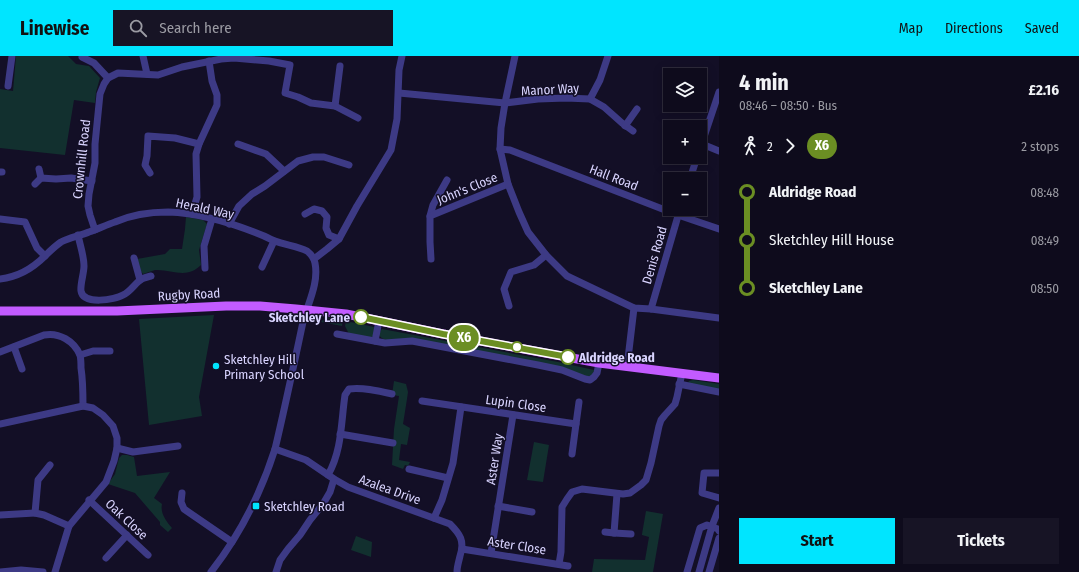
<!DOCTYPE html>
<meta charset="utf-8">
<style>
body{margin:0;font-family:"Fira Sans Condensed",sans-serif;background:#171425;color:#f1f3f6;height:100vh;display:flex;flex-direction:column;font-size:15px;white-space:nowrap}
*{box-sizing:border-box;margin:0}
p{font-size:13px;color:#9b9ba3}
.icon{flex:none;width:22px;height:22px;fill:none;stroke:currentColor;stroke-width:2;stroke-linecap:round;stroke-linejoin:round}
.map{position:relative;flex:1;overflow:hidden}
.side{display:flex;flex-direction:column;background:#0e0b1c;width:360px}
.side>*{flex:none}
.badge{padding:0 8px;border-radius:13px;font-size:14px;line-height:26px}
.buttons{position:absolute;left:663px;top:12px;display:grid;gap:8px}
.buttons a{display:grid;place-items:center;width:44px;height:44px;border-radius:0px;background:#0e0b1c;box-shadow:0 2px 10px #0003,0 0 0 1px #2e2b3b;font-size:20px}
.map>.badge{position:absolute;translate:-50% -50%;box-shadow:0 0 0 2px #fff}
.legs{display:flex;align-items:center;gap:6px;height:44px;padding:0 20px;font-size:13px}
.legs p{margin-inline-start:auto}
.head{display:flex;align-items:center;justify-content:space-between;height:68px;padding:0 20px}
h1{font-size:22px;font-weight:700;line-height:30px}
.cta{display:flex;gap:8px;margin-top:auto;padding:8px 20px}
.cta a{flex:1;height:46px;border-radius:0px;background:#00e5ff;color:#111;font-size:16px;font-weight:700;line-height:46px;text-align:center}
.cta a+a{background:#171425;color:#f1f3f6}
ul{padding:0 20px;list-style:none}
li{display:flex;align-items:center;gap:14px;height:48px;font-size:15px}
li i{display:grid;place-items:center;width:6px;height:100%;margin:0 5px;background:currentColor}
li i::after{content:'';width:10px;height:10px;margin:-5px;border:3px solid;border-radius:50%;background:#0e0b1c}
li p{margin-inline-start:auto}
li:first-child i{background:linear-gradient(#0000 50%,currentColor 0)}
li:last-child i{background:linear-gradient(currentColor 50%,#0000 0)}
header{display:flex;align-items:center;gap:24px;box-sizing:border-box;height:56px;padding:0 20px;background:#00e5ff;color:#111}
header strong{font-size:19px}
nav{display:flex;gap:22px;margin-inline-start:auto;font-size:14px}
.search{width:280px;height:36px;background:#171425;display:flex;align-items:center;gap:10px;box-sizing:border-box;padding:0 14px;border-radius:0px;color:#9b9ba3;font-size:15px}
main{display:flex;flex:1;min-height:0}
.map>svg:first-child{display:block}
</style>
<header>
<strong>Linewise</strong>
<div class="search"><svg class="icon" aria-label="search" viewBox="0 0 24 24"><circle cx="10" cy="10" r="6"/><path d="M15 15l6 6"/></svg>Search here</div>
<nav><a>Map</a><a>Directions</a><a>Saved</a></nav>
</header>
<main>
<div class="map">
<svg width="719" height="516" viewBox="0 0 719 516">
<rect width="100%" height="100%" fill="#130f26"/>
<!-- green -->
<g fill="#12302f">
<polygon points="16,0 68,0 76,8 89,10 100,22 96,36 95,47 74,44 65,99 0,92 0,33 13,35"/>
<path d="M 186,161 L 203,164 L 207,168 L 199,194 L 201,209 C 186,224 172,213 155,214 C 151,215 147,217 143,218 L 140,214 L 137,203 L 165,198 L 170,193 L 182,193 L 185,173 Z"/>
<polygon points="214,259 199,341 202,360 149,369 139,263"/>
<polygon points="326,261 343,264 342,270 321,266"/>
<polygon points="346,265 374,271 375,273 373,280 371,282 349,278 345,270"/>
<path d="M 382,273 L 558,306 L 594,314 L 594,315 L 591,322 L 411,284 C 402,284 384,288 379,279 L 381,274 Z"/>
<polygon points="693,324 719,328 719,334 688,327 689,325"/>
<polygon points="394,325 406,328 408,336 407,343 403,368 410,372 407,389 401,388 399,404 410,406 408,410 405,409 403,413 392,409 394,373 399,340 392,339"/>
<polygon points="534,386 549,389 543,426 527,424"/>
<path d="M 122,399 L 127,399 L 134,401 L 137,420 L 170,416 L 154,442 L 162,448 C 160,457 166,465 172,472 L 168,476 L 160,469 L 160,466 L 135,437 L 108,428 L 115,418 L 119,402 Z"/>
<polygon points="646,455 663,458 653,516 592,516 594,503 645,504 649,481 642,479 642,478"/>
<polygon points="356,480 372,486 371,501 351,494"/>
</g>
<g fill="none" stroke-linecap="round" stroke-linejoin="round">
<!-- minor -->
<g stroke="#3d3a85" stroke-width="7">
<polyline points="143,0 147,18"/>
<polyline points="515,0 505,47 501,72 500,93 508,128 519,156 528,176 546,199 567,220 634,252 651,253 719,262"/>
<polyline points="82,1 94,7 108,22"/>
<polyline points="8,30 12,0"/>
<polyline points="399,37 505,47 538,43 566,42 590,43 604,51 622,67 633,75"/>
<polyline points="590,43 600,24 608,0"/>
<polyline points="335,50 358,62"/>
<polyline points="625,70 637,53"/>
<polyline points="238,88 266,98 284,115"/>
<polyline points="702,88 719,95"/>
<polyline points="500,93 510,94 678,159 719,173"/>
<polyline points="700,93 719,36"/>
<polyline points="39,113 41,122"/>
<polyline points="0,116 2,116"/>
<polyline points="150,117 145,109 147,100 148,80 175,82 199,88"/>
<polyline points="690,123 697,101"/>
<polyline points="35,128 41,122 56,123 71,122 92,125"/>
<polyline points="192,158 197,141 196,98 199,88 217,49 217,39 212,25 209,5"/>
<polyline points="305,158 314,153 322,155 327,161 326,172 329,179 339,183"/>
<polyline points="430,160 433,149 447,124"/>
<polyline points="0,163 25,166 37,192 45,200"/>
<polyline points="229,168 239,150 252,138 265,130 298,105 313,101 324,101 349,109"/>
<polyline points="95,174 90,159 88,150 89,138 95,107 95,88 100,38 104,28 108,22 118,17 158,19 182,11 221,3 234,2 269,5 290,9 285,37 298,41 311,47 335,50 340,10"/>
<path d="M 78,179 C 80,189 84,200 84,210 C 84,217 80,229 81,235 C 83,249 115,244 123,239 C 130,236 134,229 139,225 C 142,222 147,221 151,220"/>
<polyline points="134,202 140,224"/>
<polyline points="314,203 327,193 339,183 357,150 391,94 397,63 399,14 402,0"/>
<polyline points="431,203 430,186 430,160 508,128"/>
<polyline points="262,211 274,185"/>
<polyline points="205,212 204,190 212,163"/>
<path d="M 0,223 C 18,221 32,213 45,200 C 50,195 55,190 61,186 C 70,181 80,180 89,176 C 98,173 106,169 115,166 C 131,159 150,156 168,156 C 200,157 235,168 264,180 C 268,182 272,184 275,185 C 285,189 298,190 307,195 C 311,198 314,202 315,207 C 319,227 308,247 303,266 C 294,308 285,351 275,393 C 261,437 239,480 211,516"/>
<polyline points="509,250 504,233 511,216 534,209 546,199"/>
<polyline points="651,253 680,153"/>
<polyline points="337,278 385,287 412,285 538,309 562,314 585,323 590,324 594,321 597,317 599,307"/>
<polyline points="375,285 379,265"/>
<polyline points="14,291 22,313"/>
<path d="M 0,296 L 44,279 C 59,276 74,285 80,299 C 81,303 81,308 81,312 C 83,325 83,337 83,350"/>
<polyline points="80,299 93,295 110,295"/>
<polyline points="627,311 634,252"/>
<polyline points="679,328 719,336"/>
<polyline points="422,345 576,368 572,398"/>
<polyline points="0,368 83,350 93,352 103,359 113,370 117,382 117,392 114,405 106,426 69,470 55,516"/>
<polyline points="576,368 579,346"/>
<polyline points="340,378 393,387"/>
<polyline points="117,392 133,396 178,390"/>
<path d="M 275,393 L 306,404 L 334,423 L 348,431 L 450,468 C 460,478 465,485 460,500 C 459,505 457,510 457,516"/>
<polyline points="50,409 38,424 35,457 44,459 69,470"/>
<polyline points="409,413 448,422"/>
<polyline points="719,417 704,417 702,437 719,442"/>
<path d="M 328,419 C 342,395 341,366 345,339 L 349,333 C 363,331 379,335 392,338"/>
<polyline points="182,437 181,446 184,453 232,486"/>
<polyline points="617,438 614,477 631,478"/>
<polyline points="89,444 148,499"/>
<polyline points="498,450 532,456"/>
<polyline points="0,459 35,457"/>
<polyline points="434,462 442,444 453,407 461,351"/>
<polyline points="605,476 614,477"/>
<polyline points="462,493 568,510"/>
<polyline points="491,497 513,359"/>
<polyline points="106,502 127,479"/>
<polyline points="559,508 561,496 562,451 567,443 572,436 582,433 623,438 630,437 641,429 646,424 651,407 659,370 661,364 665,359 675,348 677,341 682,317"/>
<polyline points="0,516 21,514 43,516"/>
<polyline points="276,516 280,504 288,493 300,479 310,464 323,448 330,436 334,423"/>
<polyline points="687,516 700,472 707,469 718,473 719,475"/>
<polyline points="699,516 712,470 719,452"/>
<polyline points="709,516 719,482"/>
</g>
<!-- major -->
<polyline stroke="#c25bff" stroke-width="9" points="0,255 117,255 226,250 260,250 296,253 346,258 443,278 599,307 719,322"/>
</g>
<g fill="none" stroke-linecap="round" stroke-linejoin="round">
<defs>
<polyline id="line-1" points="361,261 443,278 568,301"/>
</defs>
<!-- line-1 casing -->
<use href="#line-1" stroke="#fff" stroke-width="9"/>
<!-- line-1 -->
<use href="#line-1" stroke="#6b8e23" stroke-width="6"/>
</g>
<!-- markers -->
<g fill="#fff" stroke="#6b8e23" stroke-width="2">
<circle cx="361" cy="261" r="7"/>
<circle cx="517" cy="291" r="5"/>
<circle cx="568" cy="301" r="7"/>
</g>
<g fill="#00e5ff" stroke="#130f26" stroke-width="1.5">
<circle cx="216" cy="310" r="4"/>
<rect x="252" y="446" width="8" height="8" rx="2"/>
</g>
<g text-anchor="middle" stroke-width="3" stroke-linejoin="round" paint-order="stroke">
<!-- street labels -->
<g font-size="13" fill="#d9d4ff" stroke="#130f26">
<text transform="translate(550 33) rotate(-3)" y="5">Manor Way</text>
<text transform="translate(81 103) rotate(-84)" y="5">Crownhill Road</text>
<text transform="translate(614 121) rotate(21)" y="5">Hall Road</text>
<text transform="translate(467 132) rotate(-22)" y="5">John's Close</text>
<text transform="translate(205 152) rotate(12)" y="5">Herald Way</text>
<text transform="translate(654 199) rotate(-74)" y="5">Denis Road</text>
<text transform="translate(189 238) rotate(-3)" y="5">Rugby Road</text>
<text transform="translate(516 347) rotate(8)" y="5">Lupin Close</text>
<text transform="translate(494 403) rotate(-81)" y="5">Aster Way</text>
<text transform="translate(390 433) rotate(20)" y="5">Azalea Drive</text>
<text transform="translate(127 463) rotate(43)" y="5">Oak Close</text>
<text transform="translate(517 489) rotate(9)" y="5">Aster Close</text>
</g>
<!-- stop labels -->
<g font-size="13" font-weight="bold" fill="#d9d4ff" stroke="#130f26" text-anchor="end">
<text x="350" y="266">Sketchley Lane</text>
<text x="579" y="306" text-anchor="start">Aldridge Road</text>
</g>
<!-- poi labels -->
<g font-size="13" fill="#d9d4ff" stroke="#130f26" text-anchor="start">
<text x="224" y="308">Sketchley Hill<tspan x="224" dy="15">Primary School</tspan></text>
<text x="264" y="455">Sketchley Road</text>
</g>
</g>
</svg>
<div class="buttons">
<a><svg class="icon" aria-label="layers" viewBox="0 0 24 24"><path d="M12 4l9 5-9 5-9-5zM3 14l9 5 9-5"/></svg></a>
<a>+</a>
<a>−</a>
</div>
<b class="badge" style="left:464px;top:282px;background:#6b8e23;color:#fff">X6</b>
</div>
<section class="side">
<div class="head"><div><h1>4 min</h1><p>08:46 – 08:50 · Bus</p></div><b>£2.16</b></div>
<div class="legs"><svg class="icon" aria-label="walk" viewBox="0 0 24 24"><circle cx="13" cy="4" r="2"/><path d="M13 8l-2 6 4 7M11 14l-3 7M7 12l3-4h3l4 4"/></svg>2<svg class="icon" aria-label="forward" viewBox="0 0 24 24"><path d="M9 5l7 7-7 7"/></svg><b class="badge" style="background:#6b8e23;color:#fff">X6</b><p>2 stops</p></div>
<ul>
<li><i style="color:#6b8e23"></i><b>Aldridge Road</b><p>08:48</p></li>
<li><i style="color:#6b8e23"></i><span>Sketchley Hill House</span><p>08:49</p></li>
<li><i style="color:#6b8e23"></i><b>Sketchley Lane</b><p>08:50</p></li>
</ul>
<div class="cta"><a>Start</a><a>Tickets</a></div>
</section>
</main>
